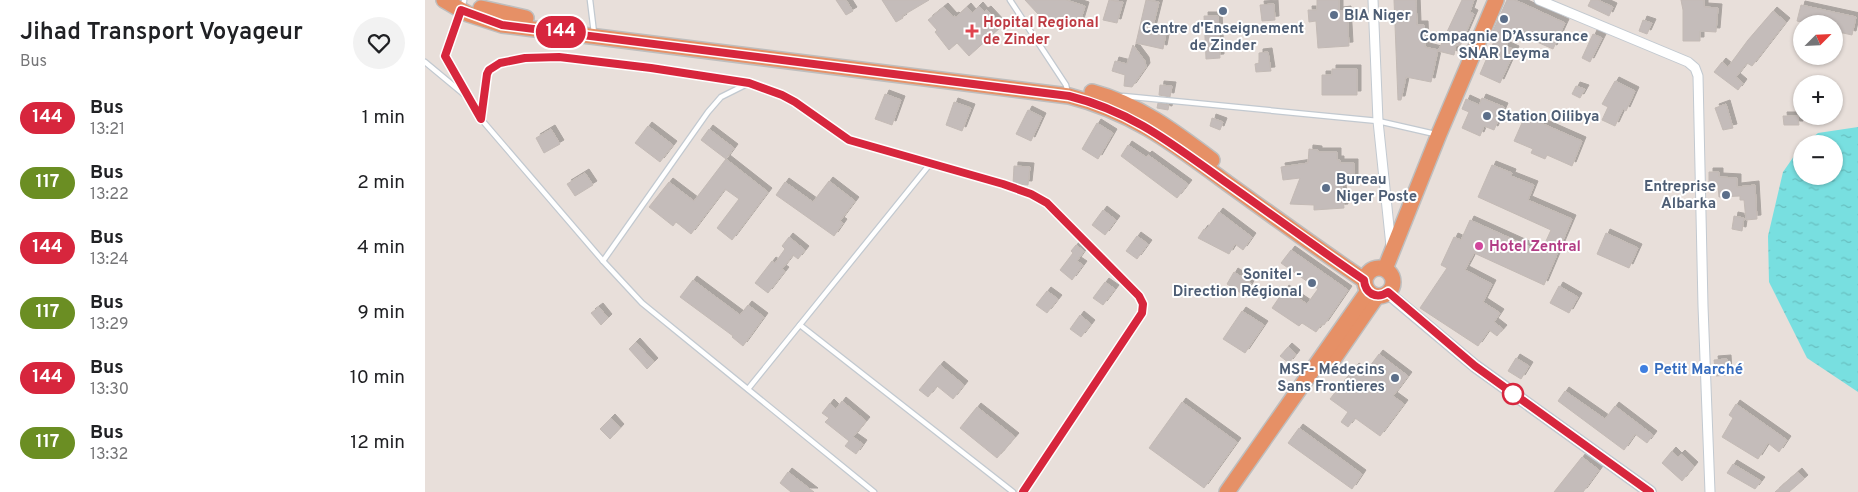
<!DOCTYPE html>
<meta charset="utf-8">
<style>
body{margin:0;font-family:Overpass,sans-serif;background:#f2f2f2;color:#202124;height:100vh;display:flex;flex-direction:column;font-size:19px;white-space:nowrap}
*{box-sizing:border-box;margin:0}
p{font-size:16px;color:#757577}
.icon{flex:none;width:28px;height:28px;fill:none;stroke:currentColor;stroke-width:2;stroke-linecap:round;stroke-linejoin:round}
.map{position:relative;flex:1;overflow:hidden}
.drawer{display:flex;flex-direction:column;background:#fff;width:425px}
.drawer>*{flex:none}
.badge{padding:0 10px;border-radius:16px;font-size:18px;line-height:32px}
.needle{width:32px;rotate:66deg}
.controls{position:absolute;left:1368px;top:15px;display:grid;gap:10px}
.controls a{display:grid;place-items:center;width:50px;height:50px;border-radius:50%;background:#fff;box-shadow:0 1px 4px #0004;font-size:25px}
.map>.badge{position:absolute;translate:-50% -50%;box-shadow:0 0 0 2px #fff}
.round{display:grid;place-items:center;flex:none;width:52px;height:52px;border-radius:26px;background:#f2f2f2}
.head{display:flex;align-items:center;justify-content:space-between;height:85px;padding:0 20px}
h1{font-size:24px;font-weight:600;line-height:38px}
ul{padding:0;list-style:none}
li{display:flex;align-items:center;gap:15px;height:65px;padding:0 20px}
li div{flex:1}
li b{display:block;font-size:19px}
li em{font-style:normal}
li .badge{min-width:55px;font-weight:700;text-align:center}
main{display:flex;flex:1;min-height:0}
.map>svg:first-child{display:block}
</style>
<main>
<section class="drawer">
<div class="head"><div><h1>Jihad Transport Voyageur</h1><p>Bus</p></div><a class="round"><svg class="icon" aria-label="heart" viewBox="0 0 24 24"><path d="M12 20l-8-8c-3-5 5-10 8-4 3-6 11-1 8 4z"/></svg></a></div>
<ul>
<li><span class="badge" style="background:#d7263d;color:#fff">144</span><div><b>Bus</b><p>13:21</p></div><em>1 min</em></li>
<li><span class="badge" style="background:#6b8e23;color:#fff">117</span><div><b>Bus</b><p>13:22</p></div><em>2 min</em></li>
<li><span class="badge" style="background:#d7263d;color:#fff">144</span><div><b>Bus</b><p>13:24</p></div><em>4 min</em></li>
<li><span class="badge" style="background:#6b8e23;color:#fff">117</span><div><b>Bus</b><p>13:29</p></div><em>9 min</em></li>
<li><span class="badge" style="background:#d7263d;color:#fff">144</span><div><b>Bus</b><p>13:30</p></div><em>10 min</em></li>
<li><span class="badge" style="background:#6b8e23;color:#fff">117</span><div><b>Bus</b><p>13:32</p></div><em>12 min</em></li>
</ul>
</section>
<div class="map">
<svg width="1433" height="492" viewBox="0 0 1433 492">
<defs>
<pattern id="water-ripples" width="26" height="14" patternUnits="userSpaceOnUse" patternTransform="scale(1.25)"><rect width="26" height="14" fill="#78dfe0"/><path d="M2 4q2-2 4 0t4 0M15 11q2-2 4 0t4 0" fill="none" stroke="#68bfc0"/></pattern>
<filter id="shadow"><feDropShadow dx="4" dy="-4" stdDeviation="0" flood-color="#0004"/></filter>
</defs>
<rect width="100%" height="100%" fill="#e8dfda"/>
<!-- water -->
<polygon fill="url(#water-ripples)" points="1433,127 1433,392 1382,358 1344,282 1343,236 1358,172 1374,149 1376,147 1376,176 1409,176 1409,144 1380,144 1393,133"/>
<!-- building -->
<g fill="#c4bcba" stroke="#c3bab5" filter="url(#shadow)">
<polygon points="411,0 421,0 428,11 421,15"/>
<polygon points="457,0 504,0 477,16 478,18 471,22"/>
<polygon points="600,0 641,0 660,6 654,26 613,14"/>
<polygon points="684,0 698,2 692,23 678,20"/>
<polygon points="721,0 734,2 727,30 741,33 738,49 711,43"/>
<polygon points="892,0 914,0 914,11 922,10 924,46 893,48 891,21 884,22 883,10 892,10"/>
<polygon points="969,0 991,0 992,25 999,25 1000,47 1013,50 1006,82 981,77 976,100 973,100"/>
<polygon points="1037,0 1049,0 1045,12 1049,14 1035,46 1031,44 1029,55 1013,51"/>
<polygon points="1082,0 1089,0 1099,4 1140,23 1128,49 1087,31 1081,46 1090,50 1075,83 1055,74 1073,32 1068,31"/>
<polygon points="1166,0 1173,0 1188,7 1184,16 1163,6"/>
<polygon points="1256,0 1279,0 1279,7 1293,8 1291,32 1275,31 1275,41 1258,41 1258,10"/>
<polygon points="849,4 850,20 837,21 835,5"/>
<polygon points="1376,5 1431,17 1427,35 1409,31 1409,24 1383,24 1372,21"/>
<polygon points="554,6 559,12 562,10 577,26 544,56 532,43 524,50 510,32 512,30 503,20 519,7 528,17 530,16 531,17 542,7 547,13"/>
<polygon points="1348,11 1361,22 1327,66 1322,63 1311,77 1318,83 1313,90 1289,72 1297,62 1303,67 1323,40"/>
<polygon points="779,16 793,16 795,58 781,59"/>
<polygon points="1218,20 1227,23 1222,34 1214,31"/>
<polygon points="1168,34 1177,38 1165,62 1157,58"/>
<polygon points="708,45 720,61 721,67 707,87 699,86 700,75 687,71 690,61 702,64"/>
<polygon points="843,52 846,71 831,72 830,64 834,63 834,53"/>
<polygon points="907,69 932,69 932,95 897,95 897,75 907,75"/>
<polygon points="1190,81 1210,91 1201,111 1198,109 1190,126 1177,120 1183,107 1177,104"/>
<polygon points="735,85 747,86 745,97 734,95"/>
<polygon points="1151,86 1160,89 1155,98 1147,94"/>
<polygon points="460,94 476,100 467,125 450,119"/>
<polygon points="1057,98 1079,107 1069,130 1059,126 1055,136 1037,128 1044,112 1037,109 1041,99 1054,105"/>
<polygon points="529,102 546,108 537,131 521,125"/>
<polygon points="733,103 744,105 743,110 732,108"/>
<polygon points="1301,104 1308,128 1298,130 1290,108"/>
<polygon points="603,110 617,117 606,141 591,134"/>
<polygon points="1100,116 1157,141 1147,166 1122,155 1120,159 1106,153 1108,149 1089,141"/>
<polygon points="1358,116 1373,116 1374,125 1359,125"/>
<polygon points="787,118 798,122 795,130 785,126"/>
<polygon points="672,123 688,133 673,159 657,149"/>
<polygon points="223,126 248,145 235,162 210,143"/>
<polygon points="126,129 135,144 119,153 111,138"/>
<polygon points="284,129 309,148 301,159 276,140"/>
<polygon points="703,145 721,157 723,155 763,184 752,198 696,156"/>
<polygon points="884,149 893,150 893,152 912,152 912,160 915,160 915,163 929,163 929,180 916,178 919,208 889,210 889,205 865,204 875,178 858,180 856,167 883,163"/>
<polygon points="301,159 343,192 307,240 292,228 314,199 300,189 266,234 251,222 248,226 224,207 244,182 269,201"/>
<polygon points="1067,165 1087,173 1086,176 1109,185 1103,200 1147,219 1119,285 1049,253 1040,270 1067,284 1058,302 1075,313 1069,322 1078,329 1072,336 1064,330 1053,346 995,308 1022,268 1016,265 1029,237 1036,240 1045,220 1116,252 1126,230 1053,197"/>
<polygon points="589,166 605,167 603,185 588,184"/>
<polygon points="1284,172 1294,172 1294,177 1312,178 1312,187 1330,185 1332,219 1321,220 1319,200 1315,200 1315,196 1294,197 1293,185 1284,185"/>
<polygon points="160,173 168,185 150,196 142,184"/>
<polygon points="404,181 430,201 415,221 418,223 409,236 351,195 360,182 388,202"/>
<polygon points="678,210 691,220 680,235 667,225"/>
<polygon points="794,212 827,237 818,250 810,244 804,254 773,238 779,229 781,230"/>
<polygon points="1309,216 1319,218 1317,231 1307,229"/>
<polygon points="1181,233 1213,248 1204,268 1172,254"/>
<polygon points="712,236 723,244 712,259 701,251"/>
<polygon points="364,237 380,250 373,259 368,255 357,269 360,271 343,293 330,283 347,261 350,263 360,249 357,246"/>
<polygon points="651,245 659,251 652,261 658,265 647,280 635,270 648,253 646,251"/>
<polygon points="866,250 923,290 899,325 897,324 891,332 877,323 874,326 847,308 860,289 882,304 893,289 856,263"/>
<polygon points="809,272 826,283 819,295 802,284"/>
<polygon points="268,280 315,315 323,305 339,317 318,346 307,337 308,336 255,297"/>
<polygon points="680,282 690,289 678,305 668,298"/>
<polygon points="1134,286 1153,297 1144,313 1125,303"/>
<polygon points="622,291 633,299 622,313 611,305"/>
<polygon points="174,307 183,318 176,325 166,313"/>
<polygon points="817,311 839,325 820,353 798,339"/>
<polygon points="655,315 666,324 656,337 645,329"/>
<polygon points="211,342 229,362 222,369 204,349"/>
<polygon points="863,347 871,354 864,363 855,356"/>
<polygon points="954,354 983,376 968,396 979,404 955,436 930,418 923,427 916,422 923,412 905,399 930,367 939,374"/>
<polygon points="1091,358 1104,366 1096,379 1083,371"/>
<polygon points="1302,359 1303,375 1291,376 1289,360"/>
<polygon points="515,365 539,385 528,399 512,386 503,397 494,390"/>
<polygon points="1140,391 1180,419 1190,406 1228,435 1222,443 1210,434 1199,450 1133,401"/>
<polygon points="417,401 441,421 428,437 438,444 431,454 420,446 424,441 400,422 404,418 397,413 405,403 411,409"/>
<polygon points="757,402 812,442 779,488 724,448"/>
<polygon points="1311,404 1362,440 1354,452 1343,443 1333,459 1297,437 1308,418 1304,415"/>
<polygon points="552,407 590,437 572,458 535,428"/>
<polygon points="186,418 195,428 185,439 175,429"/>
<polygon points="874,428 937,474 927,489 863,443"/>
<polygon points="1247,451 1253,457 1256,454 1269,466 1257,481 1237,463"/>
<polygon points="1157,457 1174,470 1158,492 1129,492"/>
<polygon points="1308,464 1336,481 1330,489 1302,473"/>
<polygon points="363,472 389,492 366,492 355,483"/>
<polygon points="1373,472 1379,479 1364,492 1350,492"/>
</g>
<g fill="none" stroke-linecap="round" stroke-linejoin="round">
<defs>
<g id="service">
<polyline points="165,0 169,33"/>
<polyline points="585,0 641,85 643,94"/>
<polyline points="39,1 20,56 56,119 178,261 217,303 449,492"/>
<polyline points="0,62 41,96"/>
<polyline points="698,96 953,121 1010,134"/>
<polyline points="56,119 62,75 65,71 75,63 100,58 133,57 226,68 324,83 357,95 370,102 424,140 568,181 606,194 622,203 714,296 718,304 717,313 598,492"/>
<polyline points="178,261 283,112 296,97 322,84"/>
<polyline points="375,325 588,492"/>
<polyline points="323,389 505,164"/>
</g>
<g id="minor">
<polyline points="948,0 953,121 966,246"/>
<polyline points="1114,0 1263,62 1270,68 1273,76 1278,306 1285,492"/>
</g>
<polyline id="tertiary" points="963,293 1050,366 1225,492"/>
<g id="trunk">
<path d="M 19,0 L 43,14 L 77,25 L 644,96 C 708,112 750,145 802,183 C 848,216 893,249 939,280"/>
<polyline points="56,8 101,18"/>
<path d="M 667,92 C 713,104 750,132 787,160"/>
<circle cx="954" cy="282" r="14"/>
<polyline points="960,269 1014,134 1071,0"/>
<polyline points="903,367 952,296"/>
<polyline points="802,492 943,291"/>
</g>
</defs>
<!-- service casing -->
<use href="#service" stroke="#c2c9d0" stroke-width="7"/>
<!-- minor casing -->
<use href="#minor" stroke="#c2c9d0" stroke-width="11"/>
<!-- tertiary casing -->
<use href="#tertiary" stroke="#c2c9d0" stroke-width="14"/>
<!-- trunk casing -->
<use href="#trunk" stroke="#bebebe" stroke-width="18"/>
<!-- service -->
<use href="#service" stroke="#fff" stroke-width="4.5"/>
<!-- minor -->
<use href="#minor" stroke="#fff" stroke-width="9"/>
<!-- tertiary -->
<use href="#tertiary" stroke="#fff" stroke-width="11"/>
<!-- trunk -->
<use href="#trunk" stroke="#e69066" stroke-width="15"/>
</g>
<g fill="none" stroke-linecap="round" stroke-linejoin="round">
<defs>
<path id="line" d="M 598,492 L 717,313 L 718,304 L 714,296 L 622,203 L 606,194 L 578,184 L 424,140 L 370,102 L 357,95 L 324,83 L 226,68 L 134,57 L 100,58 L 75,63 L 64,70 L 62,74 L 56,119 L 20,56 L 36,10 L 77,25 L 644,96 C 708,112 747,144 799,181 C 846,214 892,248 939,280 C 940,293 951,300 963,292 L 1050,366 L 1225,492"/>
</defs>
<!-- line casing -->
<use href="#line" stroke="#fff" stroke-width="11"/>
<!-- line -->
<use href="#line" stroke="#d7263d" stroke-width="8"/>
</g>
<!-- markers -->
<g fill="#5c6f8a" stroke="#fff" stroke-width="2">
<circle cx="798" cy="11" r="5"/>
<circle cx="909" cy="15" r="5"/>
<circle cx="1079" cy="19" r="5"/>
<circle cx="1062" cy="116" r="5"/>
<circle cx="901" cy="188" r="5"/>
<circle cx="1301" cy="195" r="5"/>
<circle cx="887" cy="283" r="5"/>
<circle cx="970" cy="378" r="5"/>
</g>
<path fill="#e0444e" stroke="#fff" stroke-width="2" d="M544.5 23.5h5v5h5v5h-5v5h-5v-5h-5v-5h5z"/>
<circle fill="#d1479c" stroke="#fff" stroke-width="2" cx="1054" cy="246" r="5"/>
<circle fill="#3f7fe0" stroke="#fff" stroke-width="2" cx="1219" cy="369" r="5"/>
<circle fill="#fff" stroke="#d7263d" stroke-width="2.5" cx="1088" cy="394" r="10"/>
<g text-anchor="middle" stroke-width="4" stroke-linejoin="round" paint-order="stroke">
<!-- service labels -->
<g font-size="15" font-weight="bold" fill="#4e5e75" stroke="#fff" text-anchor="start">
<text x="919" y="20">BIA Niger</text>
<text x="798" y="33" text-anchor="middle">Centre d'Enseignement<tspan x="798" dy="17">de Zinder</tspan></text>
<text x="1079" y="41" text-anchor="middle">Compagnie D’Assurance<tspan x="1079" dy="17">SNAR Leyma</tspan></text>
<text x="1072" y="121">Station Oilibya</text>
<text x="911" y="184">Bureau<tspan x="911" dy="17">Niger Poste</tspan></text>
<text x="1291" y="191" text-anchor="end">Entreprise<tspan x="1291" dy="17">Albarka</tspan></text>
<text x="877" y="279" text-anchor="end">Sonitel -<tspan x="877" dy="17">Direction Régional</tspan></text>
<text x="960" y="374" text-anchor="end">MSF- Médecins<tspan x="960" dy="17">Sans Frontieres</tspan></text>
</g>
<!-- health labels -->
<g font-size="15" font-weight="bold" fill="#be3a42" stroke="#fff" text-anchor="start">
<text x="558" y="27">Hopital Regional<tspan x="558" dy="17">de Zinder</tspan></text>
</g>
<!-- hotel labels -->
<g font-size="15" font-weight="bold" fill="#b23c85" stroke="#fff" text-anchor="start">
<text x="1064" y="251">Hotel Zentral</text>
</g>
<!-- shop labels -->
<g font-size="15" font-weight="bold" fill="#366cbe" stroke="#fff" text-anchor="start">
<text x="1229" y="374">Petit Marché</text>
</g>
</g>
</svg>
<div class="controls">
<a><svg class="needle" viewBox="-14 -14 28 28"><path d="M0-13l5 13h-10z" fill="#e53935"/><path d="M0 13l5-13h-10z" fill="#757577"/></svg></a>
<a>+</a>
<a>−</a>
</div>
<b class="badge" style="left:136px;top:32px;background:#d7263d;color:#fff">144</b>
</div>
</main>
